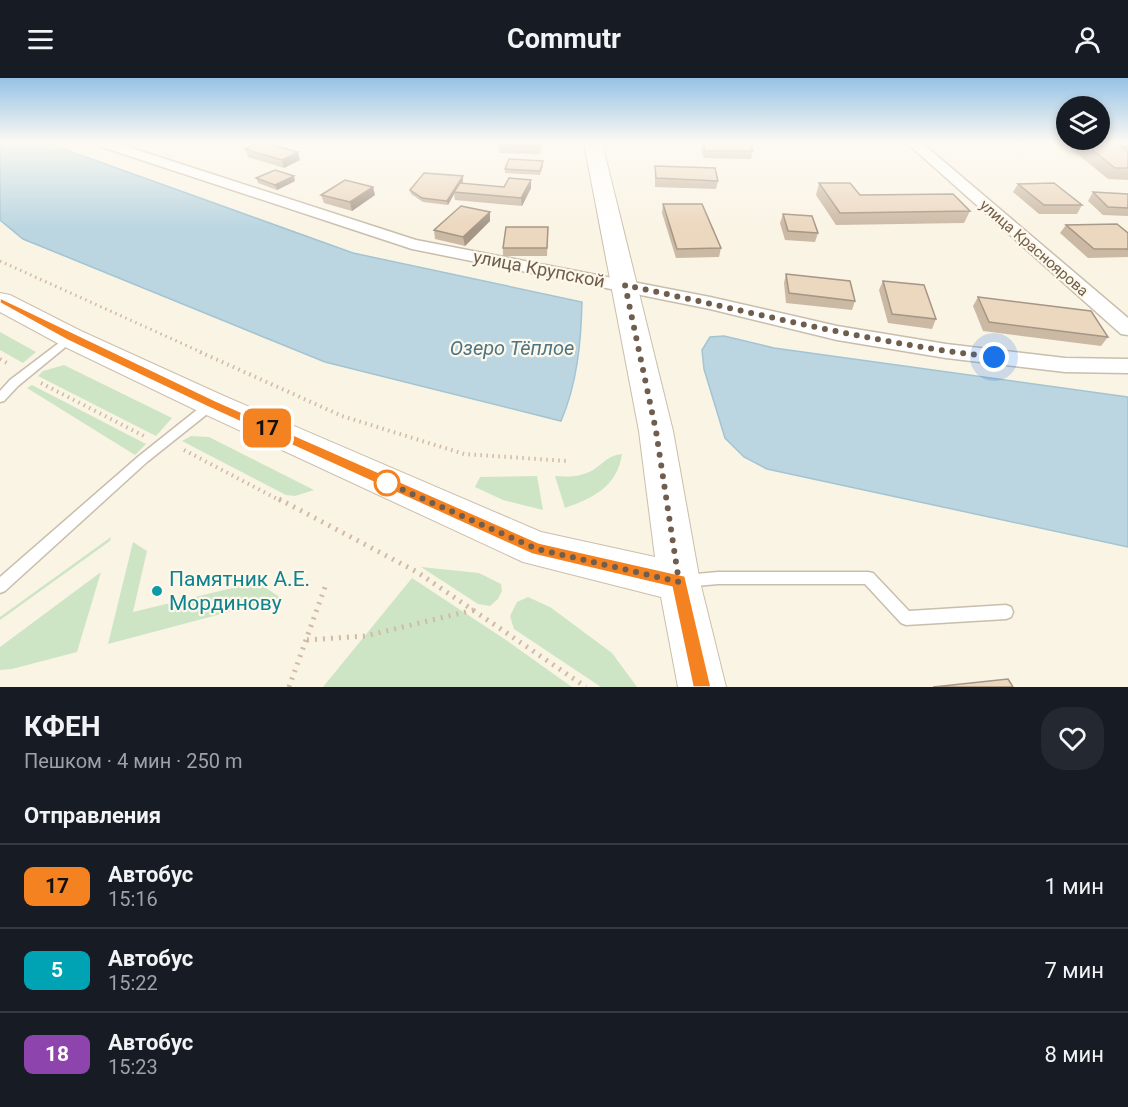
<!DOCTYPE html>
<html lang="ru">
<meta charset="utf-8">
<style>
body{margin:0;font-family:Roboto,sans-serif;background:#242831;color:#f1f3f6;height:100vh;display:flex;flex-direction:column;font-size:22px;white-space:nowrap}
*{box-sizing:border-box;margin:0}
p{font-size:20px;color:#9ea1a6}
.icon{flex:none;width:33px;height:33px;fill:none;stroke:currentColor;stroke-width:2;stroke-linecap:round;stroke-linejoin:round}
.map{position:relative;height:609px;overflow:hidden}
.details{display:flex;flex-direction:column;background:#171b24;flex:1}
.details>*{flex:none}
.badge{padding:0 12px;border-radius:9px;font-size:21px;line-height:39px}
.controls{position:absolute;left:1056px;top:18px;display:grid;gap:12px}
.controls a{display:grid;place-items:center;width:54px;height:54px;border-radius:50%;background:#171b24;box-shadow:0 3px 9px #0003;font-size:30px}
.you{position:absolute;width:30px;height:30px;margin:-15px;border:4px solid #fff;border-radius:50%;background:#1a73e8;box-shadow:0 0 0 9px #1a73e833}
.map>.badge{position:absolute;translate:-50% -50%;box-shadow:0 0 0 3px #fff}
h2{padding:0 24px;font-size:22px;line-height:54px}
.round{display:grid;place-items:center;flex:none;width:63px;height:63px;border-radius:24px;background:#242831}
.head{display:flex;align-items:center;justify-content:space-between;height:102px;padding:0 24px}
h1{font-size:28px;font-weight:700;line-height:45px}
ul{padding:0;list-style:none}
li{display:flex;align-items:center;gap:18px;height:84px;padding:0 24px;border-top:2px solid #363941}
li div{flex:1}
li b{display:block;font-size:22px}
li em{font-style:normal}
li .badge{min-width:66px;font-weight:700;text-align:center}
header{display:flex;justify-content:space-between;align-items:center;height:78px;padding:0 24px;background:#171b24;font-size:27px;font-weight:700}
.map>svg:first-child{display:block}
</style>
<header><svg class="icon" aria-label="menu" viewBox="0 0 24 24"><path d="M4 6h16M4 12h16M4 18h16"/></svg>Commutr<svg class="icon" aria-label="person" viewBox="0 0 24 24"><circle cx="12" cy="8" r="4"/><path d="M4 21q1-7 8-7t8 7"/></svg></header>
<div class="map">
<svg width="1128" height="609" viewBox="0 0 1128 609">
<rect width="100%" height="100%" fill="#faf4e5"/>
<!-- green -->
<g fill="#cee5c5">
<polygon points="0,254 36,274 23,285 0,272"/>
<polygon points="64,287 172,340 156,358 38,298 43,293"/>
<polygon points="32,307 146,366 135,377 27,310"/>
<polygon points="191,358 209,359 314,412 295,418 286,417 182,363"/>
<path d="M 622,376 C 617,409 593,420 565,430 L 555,398 C 569,399 580,399 593,392 C 604,385 608,377 622,376 Z"/>
<polygon points="537,398 543,432 503,422 475,409 480,399"/>
<polygon points="111,459 110,463 0,542 0,539"/>
<polygon points="133,464 147,473 133,534 257,504 281,520 108,566"/>
<polygon points="421,489 479,495 501,506 502,513 498,521 490,528 478,526"/>
<polygon points="101,494 77,574 12,591 0,592 0,569"/>
<polygon points="412,500 506,562 572,609 323,609"/>
<polygon points="528,519 550,529 612,575 637,609 601,609 514,551 510,538 517,524"/>
</g>
<!-- water -->
<g fill="#bbd6e1" stroke="#a3c4d2" stroke-width="1.5">
<path d="M 0,65 L 47,65 L 353,175 L 582,224 C 581,265 577,306 561,343 L 325,284 L 23,161 L 0,142 Z"/>
<polygon points="724,258 774,270 1128,319 1128,469 767,391 744,379 725,360 704,291 702,272 710,259"/>
</g>
<g fill="none" stroke-linecap="round" stroke-linejoin="round">
<defs>
<g id="service">
<polygon points="71,257 76,260 74,262 18,308 4,323 0,324 0,313 10,302 68,258"/>
<polygon points="212,322 216,323 217,326 216,329 147,384 5,513 0,515 0,499 139,378 208,323"/>
<polygon points="718,494 868,494 873,495 909,533 1006,527 1011,529 1013,534 1011,539 1006,541 906,547 901,545 865,506 718,506 685,509 680,508 678,503 680,498 685,497"/>
</g>
<g id="minor">
<polygon points="97,65 116,65 416,162 710,219 837,248 946,266 1065,280 1128,281 1128,295 1065,294 946,280 837,262 710,231 412,171 99,68"/>
<polygon points="907,65 922,65 1128,240 1128,257 1121,256"/>
</g>
<polygon id="secondary" points="584,65 602,65 673,353 700,504 726,609 678,609 661,519 523,484 200,334 61,267 0,234 0,215 10,217 81,253 224,318 541,454 655,479 639,353"/>
</defs>
<!-- service casing -->
<use href="#service" stroke="#c9bdac" stroke-width="3"/>
<!-- minor casing -->
<use href="#minor" stroke="#c9bdac" stroke-width="3"/>
<!-- secondary casing -->
<use href="#secondary" stroke="#ccbeab" stroke-width="2"/>
<!-- path-far2 -->
<polyline stroke="#d1baa3" stroke-width="3" stroke-dasharray="1.5 4" stroke-linecap="butt" points="0,183 203,275"/>
<!-- path-far1 -->
<g stroke="#d1baa3" stroke-width="4" stroke-dasharray="1.5 4.5" stroke-linecap="butt">
<polyline points="200,274 342,338 464,376 567,383"/>
<polyline points="0,281 9,286"/>
<polyline points="41,305 144,358"/>
<polyline points="184,372 281,423"/>
</g>
<!-- path -->
<g stroke="#d1baa3" stroke-width="5" stroke-dasharray="2 6" stroke-linecap="butt">
<polyline points="279,421 417,494 586,609"/>
<polyline points="307,562 365,558 474,532"/>
<polyline points="289,609 325,509"/>
</g>
<!-- service -->
<use href="#service" fill="#fff" fill-rule="evenodd"/>
<!-- minor -->
<use href="#minor" fill="#fff" fill-rule="evenodd"/>
<!-- secondary -->
<use href="#secondary" fill="#fff" fill-rule="evenodd"/>
</g>
<!-- wall -->
<g fill="#cbb9a4">
<polygon points="499,65 542,65 540,76 499,75"/>
<rect x="609" y="65" width="47" height="2"/>
<polygon points="703,65 753,73 751,81 704,80 701,73"/>
<polygon points="1064,65 1128,65 1128,102 1108,101"/>
<polygon points="245,71 300,82 284,90 248,79"/>
<polygon points="543,88 540,97 505,95 505,91"/>
<polygon points="655,88 718,103 716,111 655,109"/>
<polygon points="463,98 463,103 462,105 504,109 531,102 531,110 522,128 455,122 454,116 448,127 423,124 411,116 410,112"/>
<polygon points="256,100 295,103 277,112 258,105"/>
<polygon points="819,105 860,117 970,133 964,145 836,147 816,117"/>
<polygon points="1018,106 1082,127 1077,136 1039,136 1013,114"/>
<polygon points="1093,114 1128,116 1128,138 1103,137 1088,123"/>
<polygon points="321,117 375,117 352,133 324,125"/>
<polygon points="663,126 721,170 719,179 676,180 662,135"/>
<polygon points="490,134 490,143 465,168 435,161 434,152"/>
<polygon points="783,136 818,155 815,164 785,162 780,145"/>
<polygon points="1066,147 1128,155 1128,179 1088,180 1060,155"/>
<polygon points="548,149 547,178 503,178 503,170"/>
<polygon points="786,196 855,223 852,232 786,225 784,205"/>
<polygon points="883,203 936,241 932,251 888,245 879,212"/>
<polygon points="978,219 1108,259 1101,268 983,253 973,228"/>
</g>
<!-- shaded-wall -->
<g fill="#a59686">
<polygon points="298,74 300,82 284,90 282,82"/>
<polygon points="294,98 295,103 277,112 275,107"/>
<polygon points="463,98 463,103 456,114 454,114 454,116 448,127 447,123"/>
<polygon points="531,102 531,110 522,128 521,120"/>
<polygon points="373,109 375,117 352,133 350,124"/>
<polygon points="490,134 490,143 465,168 463,159"/>
</g>
<!-- building -->
<g fill="#ecd7bf" stroke="#a59686" stroke-width="1.5">
<polygon points="258,65 265,65 298,74 282,82 245,71"/>
<polygon points="499,65 541,65 540,68 499,67"/>
<polygon points="703,65 749,65 753,73 705,73"/>
<polygon points="1084,65 1128,65 1128,69 1120,68 1128,74 1128,90 1115,90"/>
<polygon points="509,81 543,83 540,93 505,91"/>
<polygon points="655,88 715,90 718,103 656,100"/>
<polygon points="275,92 294,98 275,107 256,100"/>
<polygon points="424,95 463,98 447,123 422,120 410,112"/>
<polygon points="509,100 531,102 521,120 454,114 460,105 504,109"/>
<polygon points="345,102 373,109 350,124 321,117"/>
<polygon points="819,105 850,105 860,117 953,116 970,133 840,135"/>
<polygon points="1054,105 1082,127 1044,127 1018,106"/>
<polygon points="1093,114 1128,116 1128,130 1108,129"/>
<polygon points="663,126 702,126 721,170 677,171"/>
<polygon points="461,128 490,134 463,159 434,152"/>
<polygon points="783,136 812,138 818,155 788,153"/>
<polygon points="1117,146 1128,155 1128,171 1094,171 1066,147"/>
<polygon points="506,149 548,149 547,170 503,170"/>
<polygon points="786,196 850,203 855,223 789,215"/>
<polygon points="883,203 924,207 936,241 892,236"/>
<polygon points="978,219 1091,233 1108,259 989,244"/>
<polygon points="1008,601 1013,609 933,609"/>
</g>
<!-- sky -->
<linearGradient id="sky" x2="0" y2="1"><stop stop-color="#96c2e5"/><stop offset="0.43" stop-color="#fdfaf3"/><stop offset="1" stop-color="#fdfaf3" stop-opacity="0"/></linearGradient>
<rect width="1128" height="150" fill="url(#sky)"/>
<!-- line -->
<polygon fill="#f58220" stroke="#fff" stroke-width="1.5" points="0,220 216,323 539,465 685,498 711,609 693,609 672,509 532,476 208,329 67,262 0,225"/>
<g fill="none" stroke-linecap="round" stroke-linejoin="round">
<!-- walk -->
<path stroke="#6f5e4d" stroke-width="6" stroke-dasharray="0 10.8" d="M 387,405 L 385,404 L 537,471 L 679,504 L 656,353 L 625,207 C 748,233 869,265 994,279"/>
</g>
<!-- markers -->
<circle fill="#fff" stroke="#f58220" stroke-width="3" cx="387" cy="405" r="12"/>
<circle fill="#0f9aa8" stroke="#fdf8ea" stroke-width="2" cx="157" cy="513" r="6"/>
<g text-anchor="middle" stroke-width="4.5" stroke-linejoin="round" paint-order="stroke">
<!-- far-street labels -->
<g font-size="15" fill="#6f5e4d" stroke="#fdf8ea">
<text transform="translate(1034 170) rotate(41)" y="5">улица Красноярова</text>
</g>
<!-- street labels -->
<g font-size="18" fill="#6f5e4d" stroke="#fdf8ea">
<text transform="translate(539 191) rotate(11)" y="6">улица Крупской</text>
</g>
<!-- water labels -->
<g font-size="20" font-style="italic" fill="#4c7687" stroke="#fdf8ea">
<text x="512" y="277">Озеро Тёплое</text>
</g>
<!-- near-culture labels -->
<g font-size="21" fill="#0d838f" stroke="#fdf8ea" text-anchor="start">
<text x="169" y="508">Памятник А.Е.<tspan x="169" dy="24">Мординову</tspan></text>
</g>
</g>
</svg>
<div class="controls">
<a><svg class="icon" aria-label="layers" viewBox="0 0 24 24"><path d="M12 4l9 5-9 5-9-5zM3 14l9 5 9-5"/></svg></a>
</div>
<div class="you" style="left:994px;top:279px"></div>
<b class="badge" style="left:267px;top:350px;background:#f58220;color:#111">17</b>
</div>
<section class="details">
<div class="head"><div><h1>КФЕН</h1><p>Пешком · 4 мин · 250 m</p></div><a class="round"><svg class="icon" aria-label="heart" viewBox="0 0 24 24"><path d="M12 20l-8-8c-3-5 5-10 8-4 3-6 11-1 8 4z"/></svg></a></div>
<h2>Отправления</h2>
<ul>
<li><span class="badge" style="background:#f58220;color:#111">17</span><div><b>Автобус</b><p>15:16</p></div><em>1 мин</em></li>
<li><span class="badge" style="background:#00a3b4;color:#fff">5</span><div><b>Автобус</b><p>15:22</p></div><em>7 мин</em></li>
<li><span class="badge" style="background:#8e44ad;color:#fff">18</span><div><b>Автобус</b><p>15:23</p></div><em>8 мин</em></li>
</ul>
</section>
